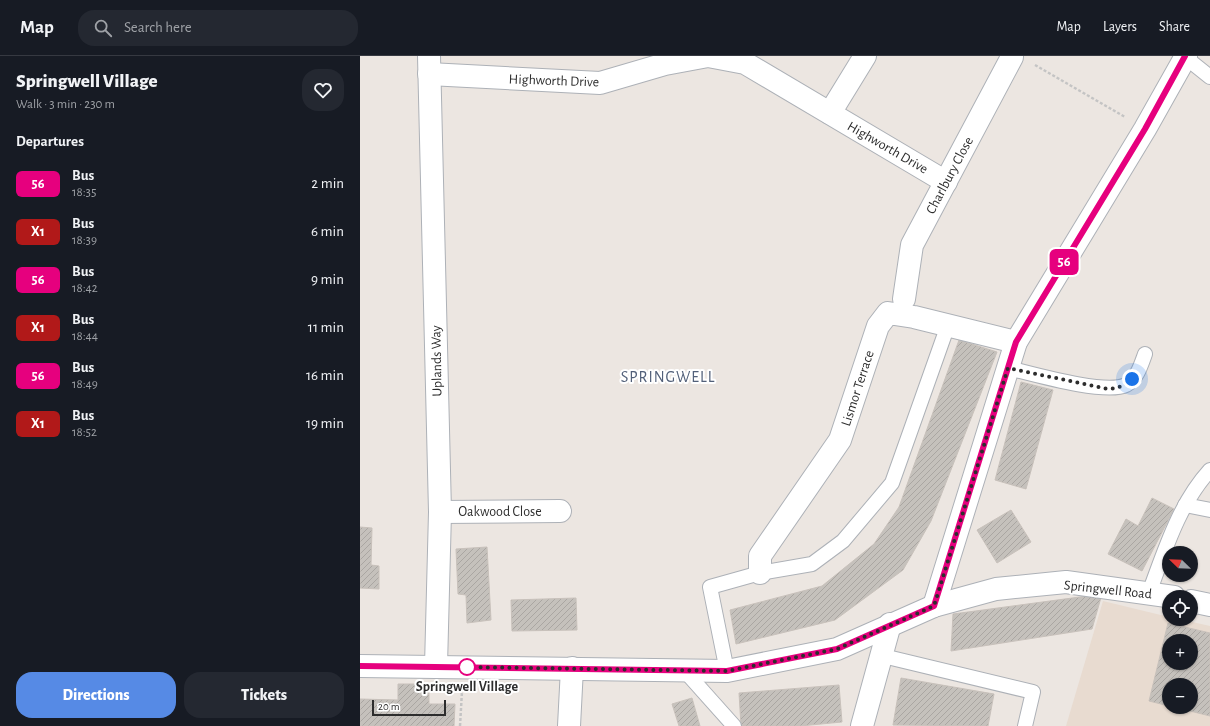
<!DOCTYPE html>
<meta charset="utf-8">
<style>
body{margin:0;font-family:"Alegreya Sans",sans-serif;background:#242831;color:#f1f3f6;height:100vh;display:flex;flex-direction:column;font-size:15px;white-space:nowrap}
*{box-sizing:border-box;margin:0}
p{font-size:13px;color:#9ea1a6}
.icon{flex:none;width:22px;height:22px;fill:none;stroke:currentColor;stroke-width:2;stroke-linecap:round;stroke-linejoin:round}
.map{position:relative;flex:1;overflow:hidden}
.details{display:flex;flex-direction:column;background:#171b24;width:360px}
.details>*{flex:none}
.badge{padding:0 8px;border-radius:6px;font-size:14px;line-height:26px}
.needle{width:26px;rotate:293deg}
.fabs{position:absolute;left:802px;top:490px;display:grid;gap:8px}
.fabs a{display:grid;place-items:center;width:36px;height:36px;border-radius:50%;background:#171b24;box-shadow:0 1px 3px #0004;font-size:20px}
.scale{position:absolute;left:12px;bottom:10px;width:74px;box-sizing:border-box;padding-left:4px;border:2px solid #2d2d2d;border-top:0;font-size:11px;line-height:14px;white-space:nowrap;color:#2d2d2d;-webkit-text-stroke:3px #fff;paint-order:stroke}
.you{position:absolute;width:20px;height:20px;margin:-10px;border:3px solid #fff;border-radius:50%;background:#1a73e8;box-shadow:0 0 0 6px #1a73e833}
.map>.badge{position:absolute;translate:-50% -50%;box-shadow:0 0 0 2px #fff}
h2{padding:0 16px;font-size:15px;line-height:36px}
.round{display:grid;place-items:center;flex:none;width:42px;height:42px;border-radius:16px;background:#242831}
.head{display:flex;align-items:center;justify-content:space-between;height:68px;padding:0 16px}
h1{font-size:19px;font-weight:800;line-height:30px}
.primary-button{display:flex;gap:8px;margin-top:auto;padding:8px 16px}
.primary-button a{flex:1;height:46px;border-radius:16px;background:#568ae5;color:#fff;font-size:16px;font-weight:800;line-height:46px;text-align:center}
.primary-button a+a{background:#242831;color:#f1f3f6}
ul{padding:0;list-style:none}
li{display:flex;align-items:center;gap:12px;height:48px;padding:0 16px}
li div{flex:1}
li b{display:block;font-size:15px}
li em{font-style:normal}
li .badge{min-width:44px;font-weight:700;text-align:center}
header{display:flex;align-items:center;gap:24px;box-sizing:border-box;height:56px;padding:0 20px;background:#171b24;border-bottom:1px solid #363941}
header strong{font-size:19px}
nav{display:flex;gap:22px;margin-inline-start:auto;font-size:14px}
.search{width:280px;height:36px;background:#242831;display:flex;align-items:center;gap:10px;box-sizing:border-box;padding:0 14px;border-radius:16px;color:#9ea1a6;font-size:15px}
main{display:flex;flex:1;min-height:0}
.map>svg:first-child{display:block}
</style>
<header>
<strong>Map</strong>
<div class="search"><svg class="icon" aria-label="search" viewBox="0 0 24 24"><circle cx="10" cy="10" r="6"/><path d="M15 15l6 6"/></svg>Search here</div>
<nav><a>Map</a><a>Layers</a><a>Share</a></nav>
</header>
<main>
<section class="details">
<div class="head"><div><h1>Springwell Village</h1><p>Walk · 3 min · 230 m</p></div><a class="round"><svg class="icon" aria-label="heart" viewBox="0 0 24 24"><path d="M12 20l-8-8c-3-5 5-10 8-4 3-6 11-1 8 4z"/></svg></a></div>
<h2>Departures</h2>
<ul>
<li><span class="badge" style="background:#e6007e;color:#fff">56</span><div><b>Bus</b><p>18:35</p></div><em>2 min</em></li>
<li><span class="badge" style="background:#b11919;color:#fff">X1</span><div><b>Bus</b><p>18:39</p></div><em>6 min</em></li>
<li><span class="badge" style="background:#e6007e;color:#fff">56</span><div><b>Bus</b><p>18:42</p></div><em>9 min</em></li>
<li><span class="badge" style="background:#b11919;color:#fff">X1</span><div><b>Bus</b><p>18:44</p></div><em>11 min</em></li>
<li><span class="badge" style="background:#e6007e;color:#fff">56</span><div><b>Bus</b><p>18:49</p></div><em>16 min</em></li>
<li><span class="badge" style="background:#b11919;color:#fff">X1</span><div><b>Bus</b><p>18:52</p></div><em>19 min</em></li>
</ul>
<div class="primary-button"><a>Directions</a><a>Tickets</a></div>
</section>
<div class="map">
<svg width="850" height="670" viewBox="0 0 850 670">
<defs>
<pattern id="building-hatch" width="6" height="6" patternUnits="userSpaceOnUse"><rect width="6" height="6" fill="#c5c1bc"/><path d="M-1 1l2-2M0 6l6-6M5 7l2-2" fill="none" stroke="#aaa6a2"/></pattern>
</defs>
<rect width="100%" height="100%" fill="#ece6e1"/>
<!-- education -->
<path fill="#e8dbd0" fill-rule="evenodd" d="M 743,545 L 809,561 L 809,563 L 819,563 L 850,570 L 850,670 L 706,670 ZM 809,585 L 831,585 L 831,607 L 809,607 ZM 809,629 L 831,629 L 831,651 L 809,651 Z"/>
<!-- building -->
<g fill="url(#building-hatch)" stroke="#c8c1bb" fill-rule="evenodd">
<polygon points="599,284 637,296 571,465 543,514 475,564 376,588 370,554 462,530 514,488 539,451"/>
<polygon points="661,326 693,334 666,433 635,424"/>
<polygon points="792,442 814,453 782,515 748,498 766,463 778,470"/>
<polygon points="651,454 671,486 637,507 617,474"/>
<polygon points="0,471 12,472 11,509 19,510 19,533 0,532"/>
<polygon points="127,491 131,564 107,567 106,539 98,538 96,493"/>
<polygon points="742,538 732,573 591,595 593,558"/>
<polygon points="216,542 217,574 152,575 151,544"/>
<path d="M 808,567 L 850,577 L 850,660 L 814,651 L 831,651 L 831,629 L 809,629 L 809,650 L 789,645 ZM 809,585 L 831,585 L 831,607 L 809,607 Z"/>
<polygon points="541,622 634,638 628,670 533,669"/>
<polygon points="38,628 69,628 69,648 95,648 94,670 0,670 0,643 38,644"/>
<polygon points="479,629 482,666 440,670 381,670 379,637"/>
<polygon points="332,642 340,670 319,670 312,648"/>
</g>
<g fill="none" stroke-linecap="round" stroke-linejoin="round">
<defs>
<g id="service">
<polyline points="825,1 850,21"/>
<path d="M 648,312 C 673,318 745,339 766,329 C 777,323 781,309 785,298"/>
<polyline points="825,449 850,454"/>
<path d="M 789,537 C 805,494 819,448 850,414"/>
<polyline points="523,600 673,636 665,670"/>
<polyline points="324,614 374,670"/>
<polyline points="367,615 350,531 400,517 452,508 483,485 532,427 588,269"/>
</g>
<g id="minor">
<polyline points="69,0 80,456 76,610"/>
<polyline points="69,18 240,27 305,8 348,0 385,7 586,126"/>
<polyline points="470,57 505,0"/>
<polyline points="544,243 552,189 652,1"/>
<polyline points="80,456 200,455"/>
<polyline points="400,517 400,500 480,384 518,270 528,257 554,261 656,286"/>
<polyline points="209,670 212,612"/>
<polyline points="502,670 530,568"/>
</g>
<polyline id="tertiary" points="574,550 656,286 785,73 826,0"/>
<g id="secondary">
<polyline points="831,545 850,549"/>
<polyline points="0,610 367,615 477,593 574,550 636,533 706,526 814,541"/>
</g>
</defs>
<!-- service casing -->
<use href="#service" stroke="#adb1b7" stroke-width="16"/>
<!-- minor casing -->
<use href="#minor" stroke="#adb1b7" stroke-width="24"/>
<!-- tertiary casing -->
<use href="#tertiary" stroke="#adb1b7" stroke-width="24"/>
<!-- secondary casing -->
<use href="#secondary" stroke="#adb1b7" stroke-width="24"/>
<!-- path -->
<g stroke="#c4c4c4" stroke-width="2.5" stroke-dasharray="3 2" stroke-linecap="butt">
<polyline points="675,9 765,61"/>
<polyline points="100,670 102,635"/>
</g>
<!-- service -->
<use href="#service" stroke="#fff" stroke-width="14"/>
<!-- minor -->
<use href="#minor" stroke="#fff" stroke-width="22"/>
<!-- tertiary -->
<use href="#tertiary" stroke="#fff" stroke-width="22"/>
<!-- secondary -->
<use href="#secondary" stroke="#fff" stroke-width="22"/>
</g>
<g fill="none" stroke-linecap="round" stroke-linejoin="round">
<defs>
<polyline id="line" points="0,610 367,615 477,593 574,550 656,286 785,73 825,0"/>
</defs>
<!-- line casing -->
<use href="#line" stroke="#fff" stroke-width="9"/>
<!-- line -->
<use href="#line" stroke="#e6007e" stroke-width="6"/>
<!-- walk -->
<path stroke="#2d2d2d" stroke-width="4" stroke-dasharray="0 7.2" d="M 107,611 L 103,611 L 367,615 L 477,593 L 574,550 L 648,312 L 748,333 C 758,332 765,330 772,323"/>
</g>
<!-- markers -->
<circle fill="#fff" stroke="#e6007e" stroke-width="2" cx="107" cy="611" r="8"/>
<g text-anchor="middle" stroke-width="4" stroke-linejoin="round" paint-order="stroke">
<!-- street labels -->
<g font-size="14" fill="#2d2d2d" stroke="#fff">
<text transform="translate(194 24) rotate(2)" y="5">Highworth Drive</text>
<text transform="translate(528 91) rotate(30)" y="5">Highworth Drive</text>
<text transform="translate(589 119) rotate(-62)" y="5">Charlbury Close</text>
<text transform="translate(76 305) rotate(-91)" y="5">Uplands Way</text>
<text transform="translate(497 332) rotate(-72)" y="5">Lismor Terrace</text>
<text x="140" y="460">Oakwood Close</text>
<text transform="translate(748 533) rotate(6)" y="5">Springwell Road</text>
</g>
<!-- stop labels -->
<g font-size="14" font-weight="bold" fill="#2d2d2d" stroke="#fff">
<text x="107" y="635">Springwell Village</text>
</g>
<!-- quarter labels -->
<g font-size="16" letter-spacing="1" fill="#526079" stroke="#fff">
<text x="308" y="326">SPRINGWELL</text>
</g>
</g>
</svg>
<div class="fabs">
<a><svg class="needle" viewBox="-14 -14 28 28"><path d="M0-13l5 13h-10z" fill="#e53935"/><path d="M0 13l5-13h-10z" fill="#9ea1a6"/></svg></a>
<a><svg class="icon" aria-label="locate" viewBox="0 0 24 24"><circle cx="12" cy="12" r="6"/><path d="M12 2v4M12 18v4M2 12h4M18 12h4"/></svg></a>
<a>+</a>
<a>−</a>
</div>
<div class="scale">20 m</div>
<div class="you" style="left:772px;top:323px"></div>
<b class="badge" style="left:704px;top:206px;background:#e6007e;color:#fff">56</b>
</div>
</main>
